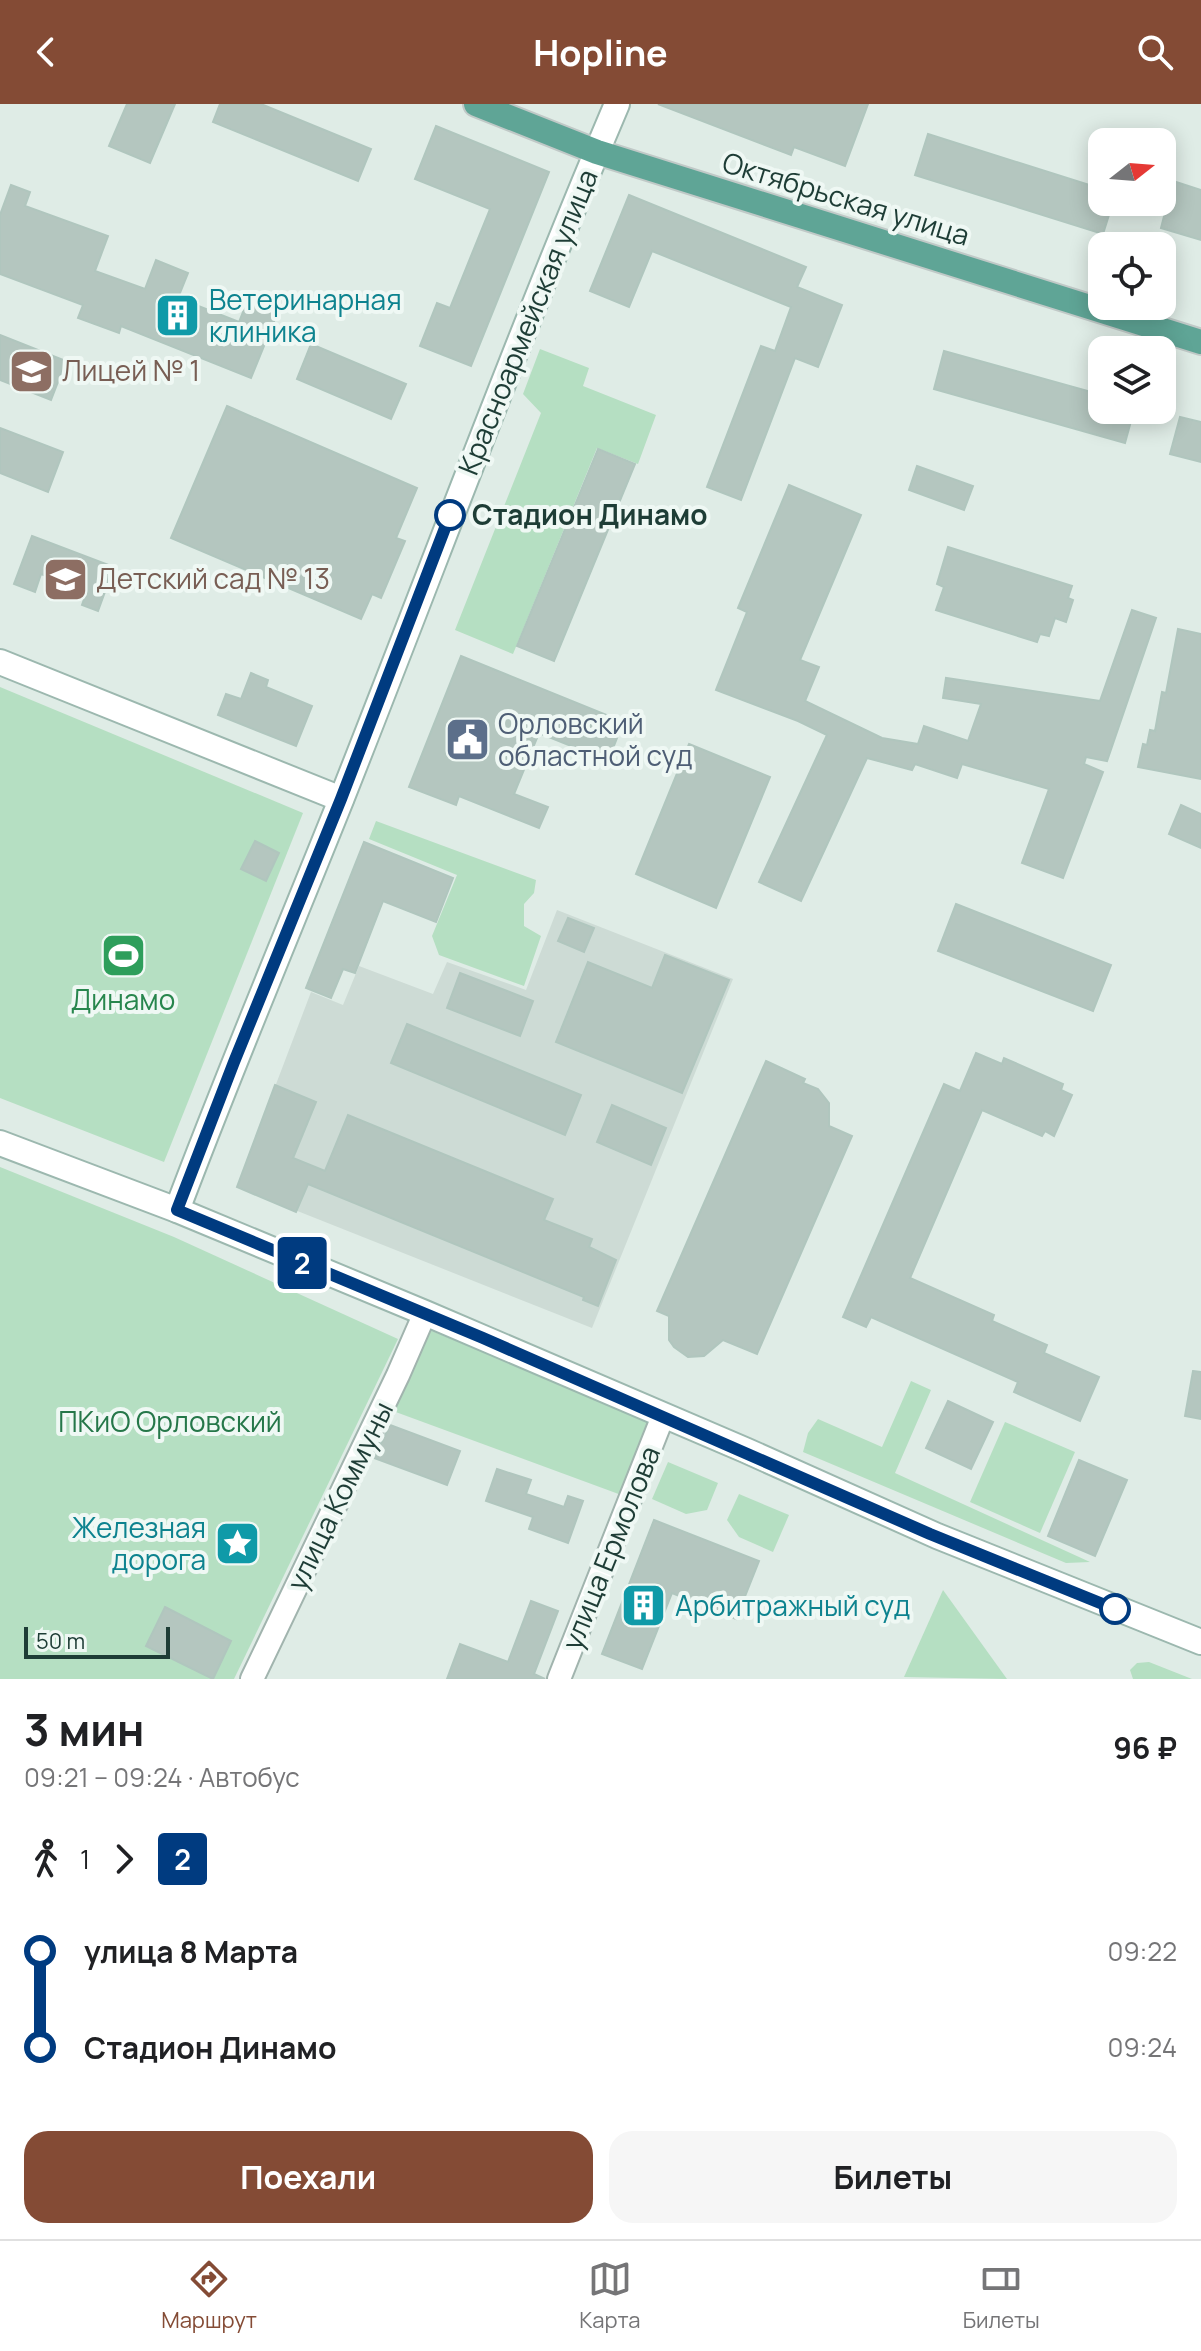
<!DOCTYPE html>
<html lang="ru">
<meta charset="utf-8">
<style>
body{margin:0;font-family:Manrope,sans-serif;background:#f6f6f6;color:#202124;height:100vh;display:flex;flex-direction:column;font-size:30px;white-space:nowrap}
*{box-sizing:border-box;margin:0}
p{font-size:26px;color:#757577}
.icon{flex:none;width:44px;height:44px;fill:none;stroke:currentColor;stroke-width:2;stroke-linecap:round;stroke-linejoin:round}
.map{position:relative;height:1575px;overflow:hidden}
.drawer{display:flex;flex-direction:column;background:#fff;flex:1}
.drawer>*{flex:none}
.badge{padding:0 16px;border-radius:6px;font-size:28px;line-height:52px}
.needle{width:52px;rotate:73deg}
.tools{position:absolute;left:1088px;top:24px;display:grid;gap:16px}
.tools a{display:grid;place-items:center;width:88px;height:88px;border-radius:16px;background:#fff;box-shadow:0 4px 20px #0003;font-size:40px}
.scale{position:absolute;left:24px;bottom:20px;width:146px;box-sizing:border-box;padding-left:8px;border:4px solid #1e3d36;border-top:0;font-size:22px;line-height:28px;white-space:nowrap;color:#1e3d36;-webkit-text-stroke:6px #eff8f4;paint-order:stroke}
.map>.badge{position:absolute;translate:-50% -50%;box-shadow:0 0 0 4px #fff}
.legs{display:flex;align-items:center;gap:12px;height:88px;padding:0 24px;font-size:26px}
.legs p{margin-inline-start:auto}
.summary{display:flex;align-items:center;justify-content:space-between;height:136px;padding:0 24px}
h1{font-size:44px;font-weight:700;line-height:60px}
.cta{display:flex;gap:16px;margin-top:auto;padding:16px 24px}
.cta a{flex:1;height:92px;border-radius:24px;background:#844b35;color:#fff;font-size:32px;font-weight:700;line-height:92px;text-align:center}
.cta a+a{background:#f6f6f6;color:#202124}
ul{padding:0 24px;list-style:none}
li{display:flex;align-items:center;gap:28px;height:96px;font-size:30px}
li i{display:grid;place-items:center;width:12px;height:100%;margin:0 10px;background:currentColor}
li i::after{content:'';width:20px;height:20px;margin:-10px;border:6px solid;border-radius:50%;background:#fff}
li p{margin-inline-start:auto}
li:first-child i{background:linear-gradient(#0000 50%,currentColor 0)}
li:last-child i{background:linear-gradient(currentColor 50%,#0000 0)}
header{display:flex;justify-content:space-between;align-items:center;height:104px;padding:0 24px;background:#844b35;color:#fff;font-size:36px;font-weight:700}
.dock{display:flex;justify-content:space-around;align-items:center;height:112px;border-top:2px solid #e0e0e0;background:#fff;font-size:22px;color:#757577}
.dock a{display:grid;justify-items:center;gap:4px}
.dock .on{color:#844b35}
.map>svg:first-child{display:block}
</style>
<header><svg class="icon" aria-label="back" viewBox="0 0 24 24"><path d="M15 5l-7 7 7 7"/></svg>Hopline<svg class="icon" aria-label="search" viewBox="0 0 24 24"><circle cx="10" cy="10" r="6"/><path d="M15 15l6 6"/></svg></header>
<div class="map">
<svg width="1201" height="1575" viewBox="0 0 1201 1575">
<rect width="100%" height="100%" fill="#dfece6"/>
<!-- built -->
<polygon fill="#cddbd5" points="557,806 733,875 592,1224 237,1083 311,888 343,901 359,862 433,890 447,858 526,886"/>
<!-- green -->
<g fill="#b5dfc2">
<polygon points="540,245 589,264 583,282 656,311 638,360 597,344 513,550 455,526 541,309 523,290"/>
<polygon points="0,583 303,709 164,1058 0,994"/>
<polygon points="376,717 536,776 534,789 524,800 524,822 541,832 524,882 439,851 432,832 457,771 369,735"/>
<polygon points="0,1063 174,1133 398,1235 234,1575 0,1575"/>
<polygon points="427,1225 652,1317 624,1392 393,1307"/>
<polygon points="911,1277 931,1286 895,1369 1090,1458 1066,1459 803,1348 808,1329 818,1315 882,1343"/>
<polygon points="1005,1318 1075,1348 1040,1429 970,1398"/>
<polygon points="668,1358 718,1379 707,1406 686,1410 652,1395"/>
<polygon points="739,1390 789,1411 773,1448 739,1433 727,1416"/>
<polygon points="943,1486 1007,1575 904,1573"/>
<polygon points="1149,1558 1192,1575 1133,1575 1130,1566 1137,1559"/>
</g>
<!-- building -->
<g fill="#b4c6bf" stroke="#b0c6be" stroke-width="2">
<polygon points="127,0 175,0 150,59 109,42"/>
<polygon points="220,0 261,0 371,45 358,77 213,18"/>
<polygon points="658,0 868,0 845,62 794,43 791,51"/>
<polygon points="436,22 549,68 471,262 420,242 437,199 450,204 490,105 415,75"/>
<polygon points="928,30 1102,85 1102,98 1113,98 1103,130 915,71"/>
<polygon points="1173,77 1201,86 1201,136 1161,124"/>
<polygon points="11,81 30,88 25,102 108,132 95,167 145,185 156,156 188,169 178,194 239,218 249,193 279,205 251,274 121,222 119,229 78,214 83,201 0,170 0,111"/>
<polygon points="629,91 806,163 797,183 842,201 818,263 795,254 741,396 707,383 761,242 775,247 791,203 652,147 629,203 590,187"/>
<polygon points="0,231 66,257 51,296 0,276"/>
<polygon points="311,240 406,280 391,315 297,275"/>
<polygon points="944,247 1102,291 1102,306 1134,306 1125,339 934,285"/>
<polygon points="227,302 417,384 396,434 405,437 381,494 372,490 361,515 171,434"/>
<polygon points="1180,313 1201,318 1201,358 1170,350"/>
<polygon points="0,324 63,348 48,388 0,369"/>
<polygon points="598,345 635,360 554,557 517,542"/>
<polygon points="917,362 973,382 964,406 909,386"/>
<polygon points="789,381 861,411 800,556 819,563 805,597 882,634 918,640 924,622 968,637 981,600 943,594 946,574 1100,597 1132,506 1156,514 1107,657 1086,653 1084,660 1103,668 1063,774 1022,759 1049,685 962,660 957,674 915,660 912,666 867,654 801,797 759,778 827,631 798,617 716,586 747,508 738,504"/>
<polygon points="32,432 114,463 98,507 82,501 87,487 41,470 35,488 14,480"/>
<polygon points="948,443 1072,482 1068,494 1073,496 1066,518 1055,514 1049,532 1040,530 1037,538 936,506 944,483 937,480"/>
<polygon points="1178,525 1201,530 1201,675 1138,663 1143,640 1147,641 1150,626 1155,627 1162,588 1166,589"/>
<polygon points="461,552 614,614 607,630 617,634 608,657 539,629 514,690 548,703 539,724 459,692 456,701 409,683"/>
<polygon points="251,569 268,576 266,583 312,602 296,642 218,611 226,590 241,595"/>
<polygon points="689,640 770,673 716,804 636,770"/>
<polygon points="1181,701 1201,710 1201,744 1169,730"/>
<polygon points="255,737 279,749 266,777 241,765"/>
<polygon points="364,738 453,774 436,818 383,797 355,869 343,865 331,894 306,884"/>
<polygon points="956,800 1111,861 1093,907 938,847"/>
<polygon points="568,814 594,824 584,848 558,837"/>
<polygon points="665,851 729,876 682,989 556,938 588,858 652,884"/>
<polygon points="460,869 533,897 520,932 447,904"/>
<polygon points="407,920 581,991 565,1031 391,959"/>
<polygon points="976,949 1002,960 1004,954 1063,980 1061,986 1072,991 1054,1032 1045,1027 1042,1032 982,1006 910,1174 994,1211 992,1217 1047,1241 1044,1249 1099,1273 1080,1317 1014,1288 1018,1278 871,1213 866,1223 843,1213 944,980 960,987"/>
<polygon points="766,957 805,975 803,979 818,985 829,999 829,1022 852,1032 757,1250 723,1236 704,1252 688,1253 674,1243 669,1236 669,1212 657,1207"/>
<polygon points="275,981 316,998 293,1054 325,1067 348,1011 553,1095 544,1116 592,1135 589,1143 616,1156 598,1202 583,1196 584,1193 308,1080 296,1108 237,1083"/>
<polygon points="612,1001 666,1024 651,1061 597,1038"/>
<polygon points="1193,1267 1201,1268 1201,1315 1185,1312"/>
<polygon points="948,1297 993,1318 971,1365 926,1344"/>
<polygon points="390,1321 460,1347 447,1381 374,1354"/>
<polygon points="1079,1356 1127,1376 1095,1452 1048,1432"/>
<polygon points="497,1365 531,1376 526,1390 564,1403 568,1392 583,1397 568,1439 529,1425 533,1413 486,1397"/>
<polygon points="654,1416 759,1457 736,1515 672,1489 642,1565 602,1550"/>
<polygon points="531,1497 558,1507 534,1570 545,1575 447,1575 460,1540 508,1558"/>
<polygon points="165,1503 231,1537 213,1575 146,1542"/>
</g>
<g fill="none" stroke-linecap="round" stroke-linejoin="round">
<defs>
<g id="street">
<polyline points="252,1575 398,1271 425,1209"/>
<polyline points="559,1575 663,1312"/>
</g>
<g id="secondary">
<polyline points="0,558 341,695"/>
<polyline points="0,1039 177,1106 425,1209 745,1346 937,1432 1201,1538"/>
<path d="M 177,1106 C 229,968 286,833 341,696 C 433,464 519,230 617,0"/>
</g>
<polyline id="primary" points="476,0 597,48 1201,238"/>
</defs>
<!-- street casing -->
<use href="#street" stroke="#a1b4ae" stroke-width="26"/>
<!-- secondary casing -->
<use href="#secondary" stroke="#9cb8af" stroke-width="28"/>
<!-- primary casing -->
<use href="#primary" stroke="#c0c9c7" stroke-width="28"/>
<!-- street -->
<use href="#street" stroke="#fff" stroke-width="22"/>
<!-- secondary -->
<use href="#secondary" stroke="#fff" stroke-width="24"/>
<!-- primary -->
<use href="#primary" stroke="#5fa596" stroke-width="24"/>
</g>
<g fill="none" stroke-linecap="round" stroke-linejoin="round">
<defs>
<polyline id="line-1" points="450,411 341,695 234,958 177,1106 483,1234 930,1430 1115,1505"/>
</defs>
<!-- line-1 casing -->
<use href="#line-1" stroke="#fff" stroke-width="18"/>
<!-- line-1 -->
<use href="#line-1" stroke="#003b80" stroke-width="12"/>
</g>
<!-- icons -->
<defs>
<symbol id="building-square" viewBox="-11 -11 22 22"><rect x="-9" y="-9" width="18" height="18" rx="4" fill="#0f9aa8" stroke="#eff8f4"/><path d="M-4-6H4V6H1V3H-1V6H-4ZM-2.5-4.3h1.7v1.8h-1.7ZM.8-4.3h1.7v1.8H.8ZM-2.5-1h1.7V.8h-1.7ZM.8-1h1.7V.8H.8Z" fill="#fff"/></symbol>
<symbol id="school-square" viewBox="-11 -11 22 22"><rect x="-9" y="-9" width="18" height="18" rx="4" fill="#8d6e63" stroke="#eff8f4"/><path d="M0-5L7-2L0 1L-7-2ZM-4 1L0 2.5L4 1V4Q0 6-4 4Z" fill="#fff"/></symbol>
<symbol id="civic-square" viewBox="-11 -11 22 22"><rect x="-9" y="-9" width="18" height="18" rx="4" fill="#5c6f8a" stroke="#eff8f4"/><path d="M-.6-6.5H3V-4.5H.6V-3L4-1V1h2V6H-6V1h2V-1L-.6-3ZM-1.2 2.5V6h2.4V2.5Z" fill="#fff"/></symbol>
<symbol id="stadium-square" viewBox="-11 -11 22 22"><rect x="-9" y="-9" width="18" height="18" rx="4" fill="#2e9e5b" stroke="#eff8f4"/><path d="M0-5a6.5 5 0 1 0 0 10a6.5 5 0 1 0 0-10ZM-3.5-1.8h7v3.6h-7Z" fill="#fff"/></symbol>
<symbol id="sight-square" viewBox="-11 -11 22 22"><rect x="-9" y="-9" width="18" height="18" rx="4" fill="#0f9aa8" stroke="#eff8f4"/><path d="M0-6L1.8-2.2L6-1.7L2.9 1.2L3.7 5.4L0 3.3L-3.7 5.4L-2.9 1.2L-6-1.7L-1.8-2.2Z" fill="#fff"/></symbol>
</defs>
<g fill-rule="evenodd">
<use href="#building-square" x="152" y="186" width="51" height="51"/>
<use href="#school-square" x="6" y="242" width="51" height="51"/>
<use href="#school-square" x="40" y="450" width="51" height="51"/>
<use href="#civic-square" x="442" y="610" width="51" height="51"/>
<use href="#stadium-square" x="98" y="826" width="51" height="51"/>
<use href="#sight-square" x="212" y="1414" width="51" height="51"/>
<use href="#building-square" x="618" y="1476" width="51" height="51"/>
</g>
<!-- markers -->
<g fill="#fff" stroke="#003b80" stroke-width="4">
<circle cx="450" cy="411" r="14"/>
<circle cx="1115" cy="1505" r="14"/>
</g>
<g text-anchor="middle" stroke-width="8" stroke-linejoin="round" paint-order="stroke">
<!-- street labels -->
<g font-size="28" fill="#1e3d36" stroke="#eff8f4">
<text transform="translate(846 95) rotate(17)" y="10">Октябрьская улица</text>
<text transform="translate(528 218) rotate(-68)" y="10">Красноармейская улица</text>
<text transform="translate(340 1392) rotate(-64)" y="10">улица Коммуны</text>
<text transform="translate(611 1444) rotate(-68)" y="10">улица Ермолова</text>
</g>
<!-- culture labels -->
<g font-size="28" fill="#0d838f" stroke="#eff8f4" text-anchor="start">
<text x="209" y="206">Ветеринарная<tspan x="209" dy="32">клиника</tspan></text>
<text x="206" y="1434" text-anchor="end">Железная<tspan x="206" dy="32">дорога</tspan></text>
<text x="675" y="1512">Арбитражный суд</text>
</g>
<!-- education labels -->
<g font-size="28" fill="#785e54" stroke="#eff8f4" text-anchor="start">
<text x="62" y="277">Лицей № 1</text>
<text x="96" y="485">Детский сад № 13</text>
</g>
<!-- stop labels -->
<g font-size="28" font-weight="bold" fill="#1e3d36" stroke="#eff8f4" text-anchor="start">
<text x="472" y="421">Стадион Динамо</text>
</g>
<!-- service labels -->
<g font-size="28" fill="#4e5e75" stroke="#eff8f4" text-anchor="start">
<text x="498" y="630">Орловский<tspan x="498" dy="32">областной суд</tspan></text>
</g>
<!-- leisure labels -->
<g font-size="28" fill="#27864d" stroke="#eff8f4">
<text x="123" y="906">Динамо</text>
</g>
<!-- park labels -->
<g font-size="28" fill="#257749" stroke="#eff8f4">
<text x="170" y="1328">ПКиО Орловский</text>
</g>
</g>
</svg>
<div class="tools">
<a><svg class="needle" viewBox="-14 -14 28 28"><path d="M0-13l5 13h-10z" fill="#e53935"/><path d="M0 13l5-13h-10z" fill="#757577"/></svg></a>
<a><svg class="icon" aria-label="locate" viewBox="0 0 24 24"><circle cx="12" cy="12" r="6"/><path d="M12 2v4M12 18v4M2 12h4M18 12h4"/></svg></a>
<a><svg class="icon" aria-label="layers" viewBox="0 0 24 24"><path d="M12 4l9 5-9 5-9-5zM3 14l9 5 9-5"/></svg></a>
</div>
<div class="scale">50 m</div>
<b class="badge" style="left:302px;top:1159px;background:#003b80;color:#fff">2</b>
</div>
<section class="drawer">
<div class="summary"><div><h1>3 мин</h1><p>09:21 – 09:24 · Автобус</p></div><b>96 ₽</b></div>
<div class="legs"><svg class="icon" aria-label="walk" viewBox="0 0 24 24"><circle cx="13" cy="4" r="2"/><path d="M13 8l-2 6 4 7M11 14l-3 7M7 12l3-4h3l4 4"/></svg>1<svg class="icon" aria-label="forward" viewBox="0 0 24 24"><path d="M9 5l7 7-7 7"/></svg><b class="badge" style="background:#003b80;color:#fff">2</b></div>
<ul>
<li><i style="color:#003b80"></i><b>улица 8 Марта</b><p>09:22</p></li>
<li><i style="color:#003b80"></i><b>Стадион Динамо</b><p>09:24</p></li>
</ul>
<div class="cta"><a>Поехали</a><a>Билеты</a></div>
</section>
<nav class="dock">
<a class="on"><svg class="icon" aria-label="directions" viewBox="0 0 24 24"><path d="M12 3l9 9-9 9-9-9zM9 14v-3h6M13 9l2 2-2 2"/></svg>Маршрут</a>
<a><svg class="icon" aria-label="map" viewBox="0 0 24 24"><path d="M3 6l6-2 6 2 6-2v14l-6 2-6-2-6 2zM9 4v14M15 6v14"/></svg>Карта</a>
<a><svg class="icon" aria-label="tickets" viewBox="0 0 24 24"><path d="M3 7h18v10H3zM15 7v10"/></svg>Билеты</a>
</nav>
